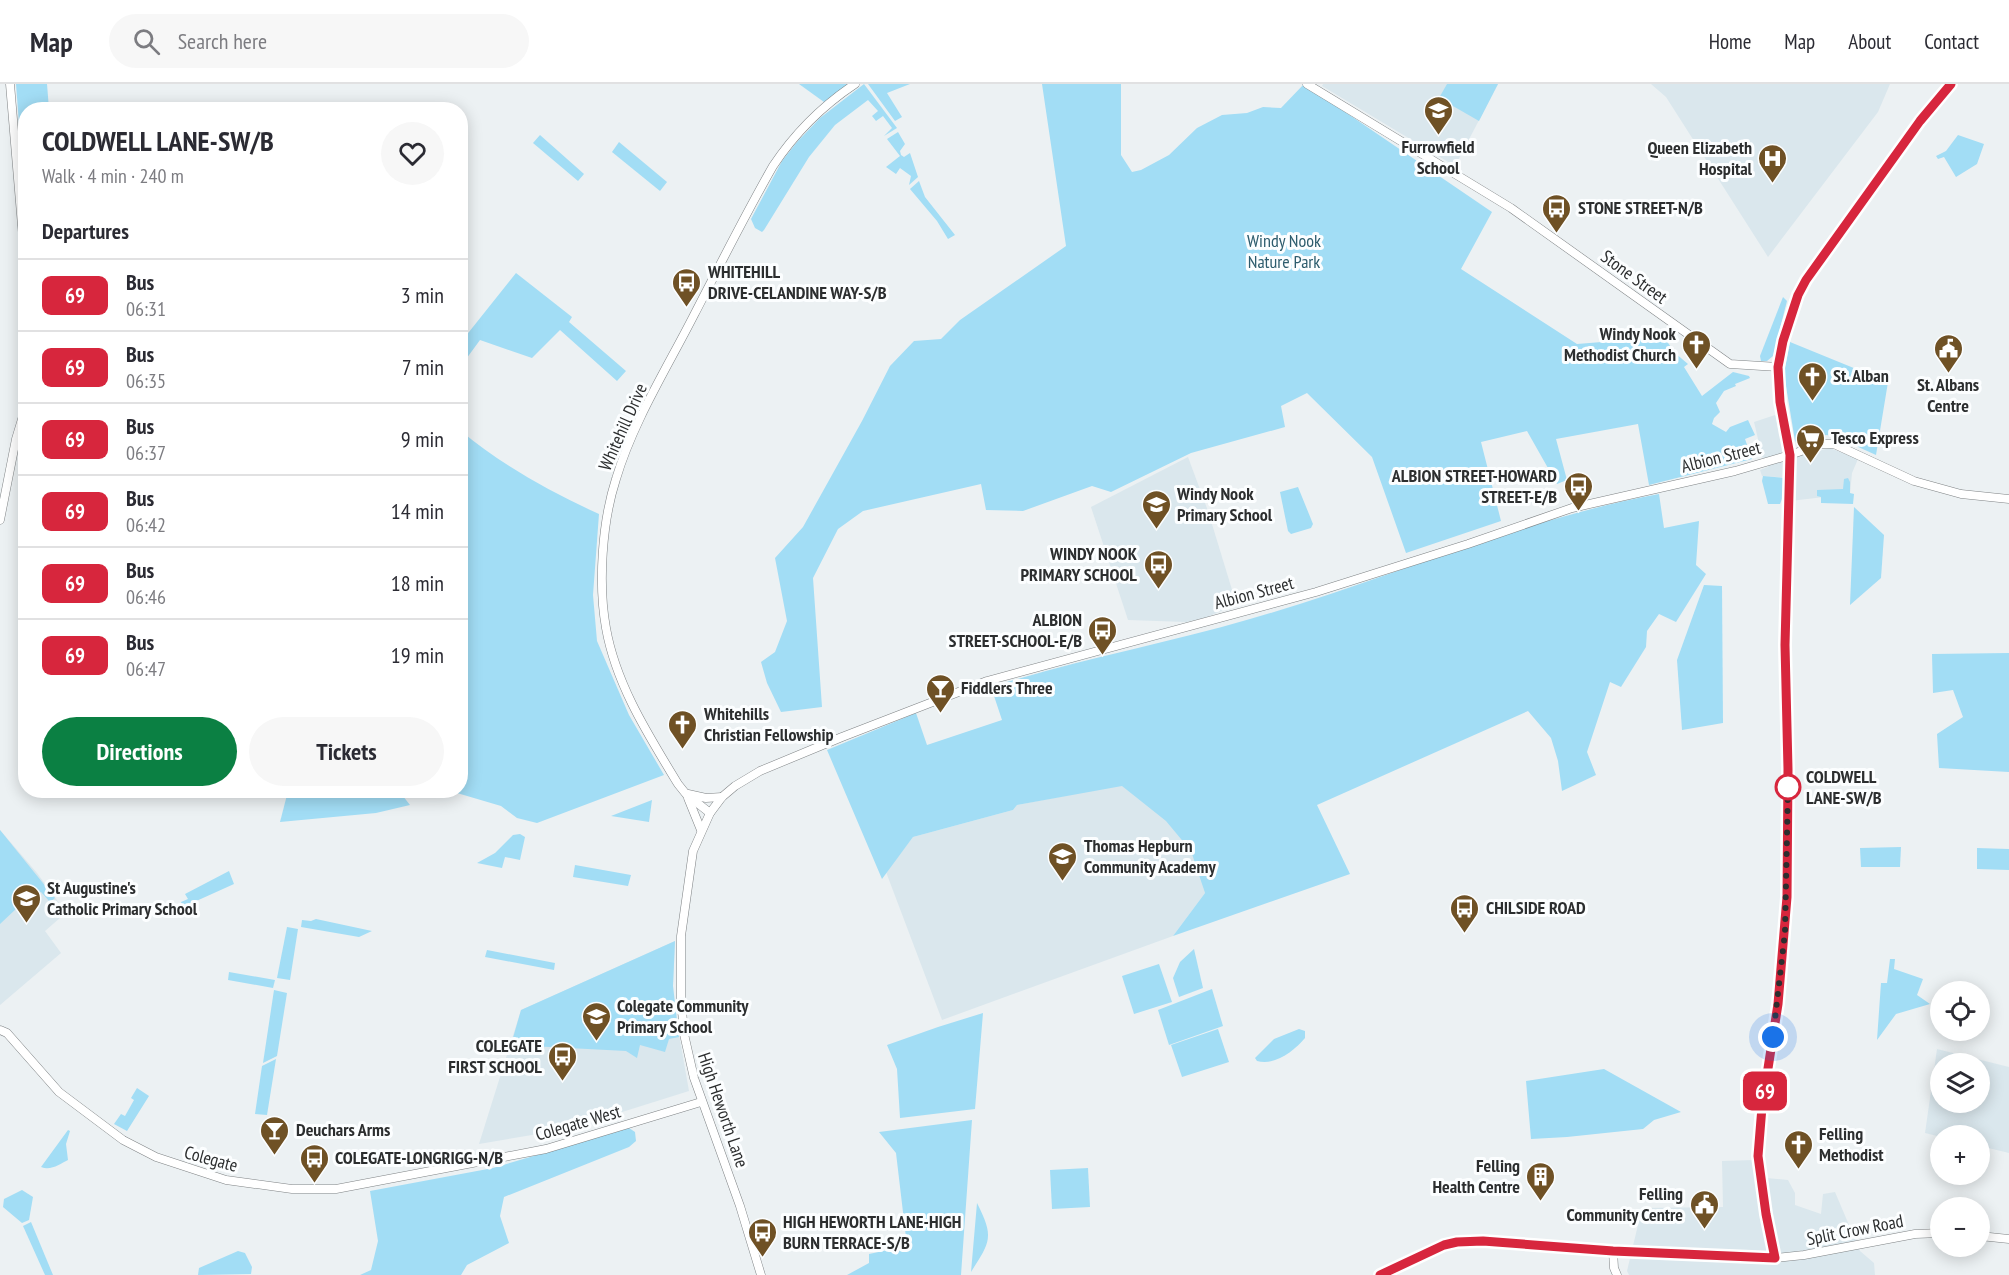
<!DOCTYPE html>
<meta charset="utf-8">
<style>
body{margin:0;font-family:"PT Sans Narrow",sans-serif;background:#f7f7f7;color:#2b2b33;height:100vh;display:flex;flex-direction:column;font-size:22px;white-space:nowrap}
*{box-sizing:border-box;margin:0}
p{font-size:20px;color:#7c7c81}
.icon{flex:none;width:33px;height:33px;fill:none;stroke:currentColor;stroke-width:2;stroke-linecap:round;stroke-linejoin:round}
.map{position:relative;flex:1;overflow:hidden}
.side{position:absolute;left:18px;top:18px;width:450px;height:696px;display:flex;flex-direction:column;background:#fff;border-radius:24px;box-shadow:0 3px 15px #0003}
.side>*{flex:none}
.badge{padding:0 12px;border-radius:9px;font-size:21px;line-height:39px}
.controls{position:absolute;left:1930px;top:897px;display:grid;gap:12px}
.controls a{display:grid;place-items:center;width:60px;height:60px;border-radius:50%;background:#fff;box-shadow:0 3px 15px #0003;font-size:30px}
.you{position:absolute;width:30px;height:30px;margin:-15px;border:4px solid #fff;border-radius:50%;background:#1a73e8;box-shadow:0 0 0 9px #1a73e833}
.map>.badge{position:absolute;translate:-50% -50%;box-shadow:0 0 0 3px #fff}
h2{padding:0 24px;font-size:22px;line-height:54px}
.round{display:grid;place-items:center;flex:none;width:63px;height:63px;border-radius:32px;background:#f7f7f7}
.overview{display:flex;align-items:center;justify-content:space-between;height:102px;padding:0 24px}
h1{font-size:28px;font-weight:700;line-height:45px}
.action{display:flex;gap:12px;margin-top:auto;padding:12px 24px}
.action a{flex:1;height:69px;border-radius:36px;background:#0b8043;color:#fff;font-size:24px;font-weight:700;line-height:69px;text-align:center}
.action a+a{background:#f7f7f7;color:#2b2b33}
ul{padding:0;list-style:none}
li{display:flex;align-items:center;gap:18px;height:72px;padding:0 24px;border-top:2px solid #e1e1e2}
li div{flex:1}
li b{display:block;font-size:22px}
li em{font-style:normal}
li .badge{min-width:66px;font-weight:700;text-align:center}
header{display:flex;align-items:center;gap:36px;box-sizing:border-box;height:84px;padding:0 30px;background:#fff;border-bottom:2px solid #e1e1e2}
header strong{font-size:28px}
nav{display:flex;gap:33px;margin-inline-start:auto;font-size:21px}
.search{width:420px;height:54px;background:#f7f7f7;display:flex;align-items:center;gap:15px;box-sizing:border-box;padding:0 21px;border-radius:33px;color:#7c7c81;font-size:22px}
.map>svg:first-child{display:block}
</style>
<header>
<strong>Map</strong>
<div class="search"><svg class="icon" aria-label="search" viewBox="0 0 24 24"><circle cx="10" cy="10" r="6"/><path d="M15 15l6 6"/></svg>Search here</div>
<nav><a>Home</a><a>Map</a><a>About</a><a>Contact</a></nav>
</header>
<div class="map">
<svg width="2009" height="1191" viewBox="0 0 2009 1191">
<rect width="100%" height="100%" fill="#ecf1f3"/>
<!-- built -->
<g fill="#dae7ed" fill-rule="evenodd">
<polygon points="1323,0 1498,0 1455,82 1322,2"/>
<polygon points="1651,0 1890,0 1878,28 1768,173 1666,13"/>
<polygon points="1775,331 1776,332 1779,352 1784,355 1786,364 1785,367 1781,369 1783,376 1830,364 1858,375 1852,389 1850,410 1790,417 1793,394 1762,392 1760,386 1768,383 1762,372 1754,338"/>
<polygon points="1188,373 1208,427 1233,509 1230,523 1205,534 1186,538 1128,536 1091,423"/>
<polygon points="1172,691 1205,809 1173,852 942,936 886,788 913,753 1013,726 1017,721"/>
<polygon points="0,746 37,789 62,823 57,828 61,833 45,847 61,869 0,921"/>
<polygon points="675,857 673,902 675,928 689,1007 619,1029 544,1049 479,1060 521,926"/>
<path d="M 1937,965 L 2009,983 L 2009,1069 L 1980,1062 L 1980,1052 L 1941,1053 L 1925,1049 ZM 1941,980 L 1980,980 L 1980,1018 L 1941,1018 Z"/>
<polygon points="1754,1076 1766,1094 1788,1096 1795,1109 1795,1121 1821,1130 1823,1110 1835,1108 1860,1167 1874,1179 1875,1191 1629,1191 1627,1187 1642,1124 1723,1123 1722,1077"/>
</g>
<!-- green -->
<g fill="#a2ddf5">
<polygon points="16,0 47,0 49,25 26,26 25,119"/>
<polygon points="799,0 849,0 824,18"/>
<polygon points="864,0 897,44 884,52 892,44 883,32 876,37 872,32 878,27 868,16 835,41 809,73 764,146 762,148 755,144 751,135 782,77 797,58 820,34"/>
<polygon points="868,0 910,0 887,9 902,33 895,37"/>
<polygon points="1042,0 1121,0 1121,71 1132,88 1141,86 1169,71 1197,44 1222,31 1247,29 1263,23 1281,24 1304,0 1492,128 1461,185 1577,260 1664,253 1675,269 1688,280 1684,283 1702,312 1733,288 1749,292 1750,294 1735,300 1736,302 1724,307 1716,319 1720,328 1714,334 1712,340 1726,348 1730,343 1748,336 1755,351 1745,355 1752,375 1649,401 1638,340 1556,355 1567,396 1557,400 1527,347 1481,358 1501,437 1406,469 1372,373 1307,309 1281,322 1285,343 1191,369 1111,408 1092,402 1023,427 986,426 981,400 863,427 838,445 813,494 822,623 781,628 767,599 761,578 775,568 787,537 775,474 803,443 862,337 890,282 914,257 941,255 960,236 1066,162"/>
<polygon points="1447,0 1498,0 1479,37 1439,14"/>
<polygon points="898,48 905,60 900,67 901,71 904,73 910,69 918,93 909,101 911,92 900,84 896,90 886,83 900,72 887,55"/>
<polygon points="540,51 584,90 578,97 533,59"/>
<polygon points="1958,51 1984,60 1977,80 1956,93 1944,73 1938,75 1936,72 1946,67"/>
<polygon points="619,58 667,98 660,107 612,68"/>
<polygon points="919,97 925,113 955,151 948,155 937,137 910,105"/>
<polygon points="516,189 572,233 569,238 626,287 617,297 560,246 532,274 480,256 461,282 461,258"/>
<polygon points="1783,213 1787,217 1773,272 1767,277 1761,277 1760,272"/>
<polygon points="1790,258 1888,298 1876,371 1834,352 1826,351 1800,361 1795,357 1784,290"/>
<path d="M 461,347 C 502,381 550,408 599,430 L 593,511 L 597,557 L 629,631 L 664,691 L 537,739 L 517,734 L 501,722 L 457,709 L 455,707 L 460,706 Z"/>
<polygon points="1763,392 1785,394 1782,415 1780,420 1768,420 1762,397"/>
<polygon points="1848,394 1850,398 1850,409 1854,410 1853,420 1821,419 1821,413 1817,412 1817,406 1843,405 1844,395"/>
<polygon points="1298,403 1313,440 1311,444 1291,450 1288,447 1280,408"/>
<path d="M 1659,410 L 1664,444 L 1699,437 L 1696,481 L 1706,490 L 1676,538 L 1659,530 L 1647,547 L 1646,563 L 1621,603 L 1610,598 L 1587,668 L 1596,691 L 1562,707 L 1558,677 L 1551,654 L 1528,627 L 1317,721 L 1350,790 L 1173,852 L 1205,809 L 1191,767 L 1166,737 L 1122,702 L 1017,721 L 1013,726 L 913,753 L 882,795 L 827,666 L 916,629 L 927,661 L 1002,636 L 991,603 C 1076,576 1164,560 1250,535 C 1387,496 1518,436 1659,410 Z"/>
<polygon points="1854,423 1884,451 1881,494 1850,521"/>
<polygon points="1704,501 1722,502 1723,639 1682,646 1677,576"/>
<polygon points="2009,569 2009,688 1939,684 1937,650 1963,633 1953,606 1933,609 1932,570"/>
<polygon points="288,707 399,707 410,721 376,729 280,738"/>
<polygon points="652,716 649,738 611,732"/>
<polygon points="0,746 55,814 50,818 41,808 35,807 0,840"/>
<polygon points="520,750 525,753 520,776 505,773 502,784 477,779 495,769 513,751"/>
<polygon points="1901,763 1900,783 1861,783 1860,764"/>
<polygon points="1977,764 2009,765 2009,786 1977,785"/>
<polygon points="575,781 631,791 628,802 573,793"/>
<polygon points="229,787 234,800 183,823 181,818 188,815 185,810"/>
<polygon points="316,835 372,847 359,853 301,843 302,836 311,837"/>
<polygon points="287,843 298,845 290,896 277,894"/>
<polygon points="675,857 673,902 679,953 669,955 665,968 640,961 637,974 626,967 511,961 521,926"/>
<polygon points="1194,865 1203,904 1179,913 1173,894 1180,878"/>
<polygon points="487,866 555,879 554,886 485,873"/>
<polygon points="1890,875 1895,875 1894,885 1923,895 1917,911 1930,920 1896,930 1877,956 1881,899 1887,899"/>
<polygon points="1159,880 1172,918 1134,930 1122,892"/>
<polygon points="229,888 275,896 273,904 228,896"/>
<polygon points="1212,905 1223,942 1169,961 1158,926"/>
<polygon points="274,906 287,909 277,972 263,979"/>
<polygon points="983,929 975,1025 900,1034 897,985 887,961 938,943"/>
<polygon points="1218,945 1229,978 1182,993 1171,961"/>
<path d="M 1299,945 L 1305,947 L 1305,954 C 1294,967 1275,982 1257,977 L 1255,974 L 1274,955 Z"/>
<polygon points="276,975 267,1031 255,1030 262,982"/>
<polygon points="1604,985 1681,1028 1654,1036 1643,1045 1567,1053 1531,1055 1526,997"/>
<polygon points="137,1004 149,1012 127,1047 114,1040 121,1030 125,1032 134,1016 131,1014"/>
<polygon points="972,1036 961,1191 847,1191 869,1179 869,1170 907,1162 896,1069 879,1048"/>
<polygon points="629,1044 635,1048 636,1057 629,1063 504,1113 500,1132 509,1159 467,1181 461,1191 360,1191 371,1186 378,1157 370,1107 493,1084"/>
<path d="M 68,1046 L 70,1047 L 66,1060 L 68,1076 C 60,1080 51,1087 41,1083 Z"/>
<polygon points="1088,1084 1090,1123 1052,1125 1050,1086"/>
<polygon points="22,1106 33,1113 29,1136 22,1139 3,1123 4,1115"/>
<path d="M 977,1119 C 994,1153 991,1157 971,1188 Z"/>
<polygon points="31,1138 53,1191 45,1191 23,1142"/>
<polygon points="238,1167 245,1169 252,1183 251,1190 198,1191 199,1184"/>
</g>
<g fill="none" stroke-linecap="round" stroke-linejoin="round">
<defs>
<g id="minor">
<polyline points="10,0 26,189"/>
<polyline points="1307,0 1511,124 1730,280 1778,283"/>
<polyline points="0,436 16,355 26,322"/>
<polyline points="688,710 706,714 722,713"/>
<polyline points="688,714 701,746"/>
<path d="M 710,729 L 686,710 L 678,700 C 649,652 616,601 606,544 C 598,500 602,438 616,395 C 633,338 667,284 694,231 C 720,181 745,131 773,82 C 795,49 822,22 855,0"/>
<polyline points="0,946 7,949 59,1008 123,1056 156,1073 226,1096 292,1105 336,1105 546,1065 701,1018"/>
<polyline points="1980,1152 2009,1155"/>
<polyline points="1613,1167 1614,1184 1617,1191"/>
<polyline points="1775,1174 1766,1131 1758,1072 1762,1023 1783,871 1787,813 1788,685 1785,561 1790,371 1780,318 1778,283 1783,257 1798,211 1806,196 1920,37 1951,0"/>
<polyline points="761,1191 740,1122 694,994 684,950 681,914 681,852 693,767 710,729 722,713 735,702 760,687 842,653 987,597 1316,508 1468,460 1572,424 1735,387 1790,371 1821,360 1834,360 1914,397 1961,410 2009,415"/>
<polyline points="1380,1191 1444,1161 1457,1158 1483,1157 1613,1167 1775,1174 1804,1171 1915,1150 1941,1149"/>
</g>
</defs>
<!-- minor casing -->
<use href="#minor" stroke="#7f8385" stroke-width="9"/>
<!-- minor -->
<use href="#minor" stroke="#fff" stroke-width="8"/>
</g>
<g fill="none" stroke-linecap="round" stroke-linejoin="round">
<defs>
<polyline id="line" points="1380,1191 1444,1161 1457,1158 1483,1157 1613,1167 1775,1174 1766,1130 1758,1072 1762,1023 1778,920 1787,813 1788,685 1785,561 1790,371 1780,318 1778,283 1783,257 1798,211 1806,196 1920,37 1951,0"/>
</defs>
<!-- line casing -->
<use href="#line" stroke="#fff" stroke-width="14"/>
<!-- line -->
<use href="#line" stroke="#d7263d" stroke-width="9"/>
<!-- walk -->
<polyline stroke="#2c2e2f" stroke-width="6" stroke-dasharray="0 10.8" points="1773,953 1785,848 1788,703"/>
</g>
<!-- icons -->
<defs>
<symbol id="school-pin" viewBox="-11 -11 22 30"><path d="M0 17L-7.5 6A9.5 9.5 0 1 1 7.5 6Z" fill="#6f5125" stroke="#fcfeff"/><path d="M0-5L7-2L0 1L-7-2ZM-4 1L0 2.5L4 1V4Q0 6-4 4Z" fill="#fff"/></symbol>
<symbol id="hospital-pin" viewBox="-11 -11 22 30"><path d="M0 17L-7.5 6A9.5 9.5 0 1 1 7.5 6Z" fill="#6f5125" stroke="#fcfeff"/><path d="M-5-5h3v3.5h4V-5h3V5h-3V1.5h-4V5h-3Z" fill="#fff"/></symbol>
<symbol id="bus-pin" viewBox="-11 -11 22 30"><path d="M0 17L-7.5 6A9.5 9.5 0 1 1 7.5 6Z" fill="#6f5125" stroke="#fcfeff"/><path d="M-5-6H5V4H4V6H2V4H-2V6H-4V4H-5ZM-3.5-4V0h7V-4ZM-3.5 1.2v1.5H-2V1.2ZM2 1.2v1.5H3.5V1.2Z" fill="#fff"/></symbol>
<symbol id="church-pin" viewBox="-11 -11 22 30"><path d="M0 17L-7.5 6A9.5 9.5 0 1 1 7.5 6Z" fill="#6f5125" stroke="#fcfeff"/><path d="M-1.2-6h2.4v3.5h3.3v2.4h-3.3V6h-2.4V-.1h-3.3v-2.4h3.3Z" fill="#fff"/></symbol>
<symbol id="civic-pin" viewBox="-11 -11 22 30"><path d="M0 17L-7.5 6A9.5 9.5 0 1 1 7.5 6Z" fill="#6f5125" stroke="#fcfeff"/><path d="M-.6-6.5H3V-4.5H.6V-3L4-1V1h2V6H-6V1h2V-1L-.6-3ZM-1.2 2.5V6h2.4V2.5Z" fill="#fff"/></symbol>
<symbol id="supermarket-pin" viewBox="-11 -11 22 30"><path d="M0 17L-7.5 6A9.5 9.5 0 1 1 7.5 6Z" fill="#6f5125" stroke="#fcfeff"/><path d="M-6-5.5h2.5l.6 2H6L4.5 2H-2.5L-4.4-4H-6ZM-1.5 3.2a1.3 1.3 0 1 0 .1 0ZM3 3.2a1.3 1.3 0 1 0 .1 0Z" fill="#fff"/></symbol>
<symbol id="bar-pin" viewBox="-11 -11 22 30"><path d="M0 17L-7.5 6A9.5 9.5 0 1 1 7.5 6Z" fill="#6f5125" stroke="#fcfeff"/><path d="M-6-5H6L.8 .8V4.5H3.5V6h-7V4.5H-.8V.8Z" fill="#fff"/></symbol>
<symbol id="building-pin" viewBox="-11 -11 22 30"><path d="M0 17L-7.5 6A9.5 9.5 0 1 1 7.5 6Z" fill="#6f5125" stroke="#fcfeff"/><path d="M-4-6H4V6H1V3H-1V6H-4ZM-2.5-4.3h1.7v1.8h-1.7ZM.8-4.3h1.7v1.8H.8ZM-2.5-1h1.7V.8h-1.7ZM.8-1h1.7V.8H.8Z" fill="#fff"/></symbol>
</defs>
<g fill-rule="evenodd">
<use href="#school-pin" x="1422" y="10" width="33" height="45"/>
<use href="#hospital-pin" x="1756" y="58" width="33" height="45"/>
<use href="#bus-pin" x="1540" y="108" width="33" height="45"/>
<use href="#bus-pin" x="670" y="182" width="33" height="45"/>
<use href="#church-pin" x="1680" y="244" width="33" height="45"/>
<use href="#civic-pin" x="1932" y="248" width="33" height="45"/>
<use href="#church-pin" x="1796" y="276" width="33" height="45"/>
<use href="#supermarket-pin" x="1794" y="338" width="33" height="45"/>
<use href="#bus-pin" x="1562" y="386" width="33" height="45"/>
<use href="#school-pin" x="1140" y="404" width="33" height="45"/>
<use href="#bus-pin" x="1142" y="464" width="33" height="45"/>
<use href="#bus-pin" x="1086" y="530" width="33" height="45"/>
<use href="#bar-pin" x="924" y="588" width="33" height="45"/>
<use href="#church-pin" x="666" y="624" width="33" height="45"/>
<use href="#school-pin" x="1046" y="756" width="33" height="45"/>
<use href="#school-pin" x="10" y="798" width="33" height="45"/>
<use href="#bus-pin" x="1448" y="808" width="33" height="45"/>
<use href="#school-pin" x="580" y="916" width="33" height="45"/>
<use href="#bus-pin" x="546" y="956" width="33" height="45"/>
<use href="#bar-pin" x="258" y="1030" width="33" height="45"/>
<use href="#church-pin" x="1782" y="1044" width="33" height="45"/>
<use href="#bus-pin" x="298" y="1058" width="33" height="45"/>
<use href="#building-pin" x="1524" y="1076" width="33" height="45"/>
<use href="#civic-pin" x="1688" y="1104" width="33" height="45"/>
<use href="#bus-pin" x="746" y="1132" width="33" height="45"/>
</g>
<!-- markers -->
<circle fill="#fff" stroke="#d7263d" stroke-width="3" cx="1788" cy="703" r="12"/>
<g text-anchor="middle" stroke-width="6" stroke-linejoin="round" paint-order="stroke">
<!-- poi labels -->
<g font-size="18" font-weight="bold" fill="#2c2e2f" stroke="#fcfeff" text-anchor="start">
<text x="1438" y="69" text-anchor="middle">Furrowfield<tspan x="1438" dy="21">School</tspan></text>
<text x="1752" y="70" text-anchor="end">Queen Elizabeth<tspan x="1752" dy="21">Hospital</tspan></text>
<text x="1578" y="130">STONE STREET-N/B</text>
<text x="708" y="194">WHITEHILL<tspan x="708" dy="21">DRIVE-CELANDINE WAY-S/B</tspan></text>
<text x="1676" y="256" text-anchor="end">Windy Nook<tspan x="1676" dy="21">Methodist Church</tspan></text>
<text x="1833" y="298">St. Alban</text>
<text x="1948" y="307" text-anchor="middle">St. Albans<tspan x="1948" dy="21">Centre</tspan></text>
<text x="1831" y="360">Tesco Express</text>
<text x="1557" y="398" text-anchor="end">ALBION STREET-HOWARD<tspan x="1557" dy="21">STREET-E/B</tspan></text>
<text x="1177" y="416">Windy Nook<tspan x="1177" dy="21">Primary School</tspan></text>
<text x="1137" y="476" text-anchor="end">WINDY NOOK<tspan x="1137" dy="21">PRIMARY SCHOOL</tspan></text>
<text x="1082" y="542" text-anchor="end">ALBION<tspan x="1082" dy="21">STREET-SCHOOL-E/B</tspan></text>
<text x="961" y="610">Fiddlers Three</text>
<text x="704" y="636">Whitehills<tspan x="704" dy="21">Christian Fellowship</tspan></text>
<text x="1084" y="768">Thomas Hepburn<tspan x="1084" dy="21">Community Academy</tspan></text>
<text x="47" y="810">St Augustine's<tspan x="47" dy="21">Catholic Primary School</tspan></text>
<text x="1486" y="830">CHILSIDE ROAD</text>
<text x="617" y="928">Colegate Community<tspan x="617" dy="21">Primary School</tspan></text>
<text x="542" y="968" text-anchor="end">COLEGATE<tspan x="542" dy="21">FIRST SCHOOL</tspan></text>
<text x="296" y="1052">Deuchars Arms</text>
<text x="1819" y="1056">Felling<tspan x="1819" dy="21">Methodist</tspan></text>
<text x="335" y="1080">COLEGATE-LONGRIGG-N/B</text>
<text x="1520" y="1088" text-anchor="end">Felling<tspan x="1520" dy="21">Health Centre</tspan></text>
<text x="1683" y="1116" text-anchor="end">Felling<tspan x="1683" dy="21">Community Centre</tspan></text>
<text x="783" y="1144">HIGH HEWORTH LANE-HIGH<tspan x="783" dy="21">BURN TERRACE-S/B</tspan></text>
</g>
<!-- park labels -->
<g font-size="18" fill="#2d5c6d" stroke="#fcfeff">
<text x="1284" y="163">Windy Nook<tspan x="1284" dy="21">Nature Park</tspan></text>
</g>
<!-- street labels -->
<g font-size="18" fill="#2c2e2f" stroke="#fcfeff">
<text transform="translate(1634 193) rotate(36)" y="6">Stone Street</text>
<text transform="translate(623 343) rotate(-66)" y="6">Whitehill Drive</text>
<text transform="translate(1721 373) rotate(-14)" y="6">Albion Street</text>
<text transform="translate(1254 509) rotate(-15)" y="6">Albion Street</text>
<text transform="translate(723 1026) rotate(71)" y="6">High Heworth Lane</text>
<text transform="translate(578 1039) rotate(-16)" y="6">Colegate West</text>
<text transform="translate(211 1075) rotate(15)" y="6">Colegate</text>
<text transform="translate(1855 1146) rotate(-11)" y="6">Split Crow Road</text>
</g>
<!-- stop labels -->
<g font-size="18" font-weight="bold" fill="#2c2e2f" stroke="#fcfeff" text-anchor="start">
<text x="1806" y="699">COLDWELL<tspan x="1806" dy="21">LANE-SW/B</tspan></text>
</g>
</g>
</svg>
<div class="controls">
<a><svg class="icon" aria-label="locate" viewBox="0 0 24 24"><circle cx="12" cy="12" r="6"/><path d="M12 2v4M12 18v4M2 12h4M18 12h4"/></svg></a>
<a><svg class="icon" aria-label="layers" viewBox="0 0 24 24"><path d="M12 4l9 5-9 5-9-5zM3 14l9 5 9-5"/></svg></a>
<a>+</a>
<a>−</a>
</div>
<div class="you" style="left:1773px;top:953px"></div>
<b class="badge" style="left:1765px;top:1007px;background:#d7263d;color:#fff">69</b>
<section class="side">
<div class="overview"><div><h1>COLDWELL LANE-SW/B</h1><p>Walk · 4 min · 240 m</p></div><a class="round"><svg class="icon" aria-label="heart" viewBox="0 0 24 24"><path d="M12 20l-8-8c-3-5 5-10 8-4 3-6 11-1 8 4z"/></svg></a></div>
<h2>Departures</h2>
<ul>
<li><span class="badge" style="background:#d7263d;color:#fff">69</span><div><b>Bus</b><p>06:31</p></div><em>3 min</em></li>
<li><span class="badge" style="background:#d7263d;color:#fff">69</span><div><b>Bus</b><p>06:35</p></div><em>7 min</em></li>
<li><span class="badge" style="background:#d7263d;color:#fff">69</span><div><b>Bus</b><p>06:37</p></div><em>9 min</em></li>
<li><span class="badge" style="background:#d7263d;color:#fff">69</span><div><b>Bus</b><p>06:42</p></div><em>14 min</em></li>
<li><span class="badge" style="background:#d7263d;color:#fff">69</span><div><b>Bus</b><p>06:46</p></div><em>18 min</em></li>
<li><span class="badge" style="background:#d7263d;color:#fff">69</span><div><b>Bus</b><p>06:47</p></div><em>19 min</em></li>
</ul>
<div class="action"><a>Directions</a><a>Tickets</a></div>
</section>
</div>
